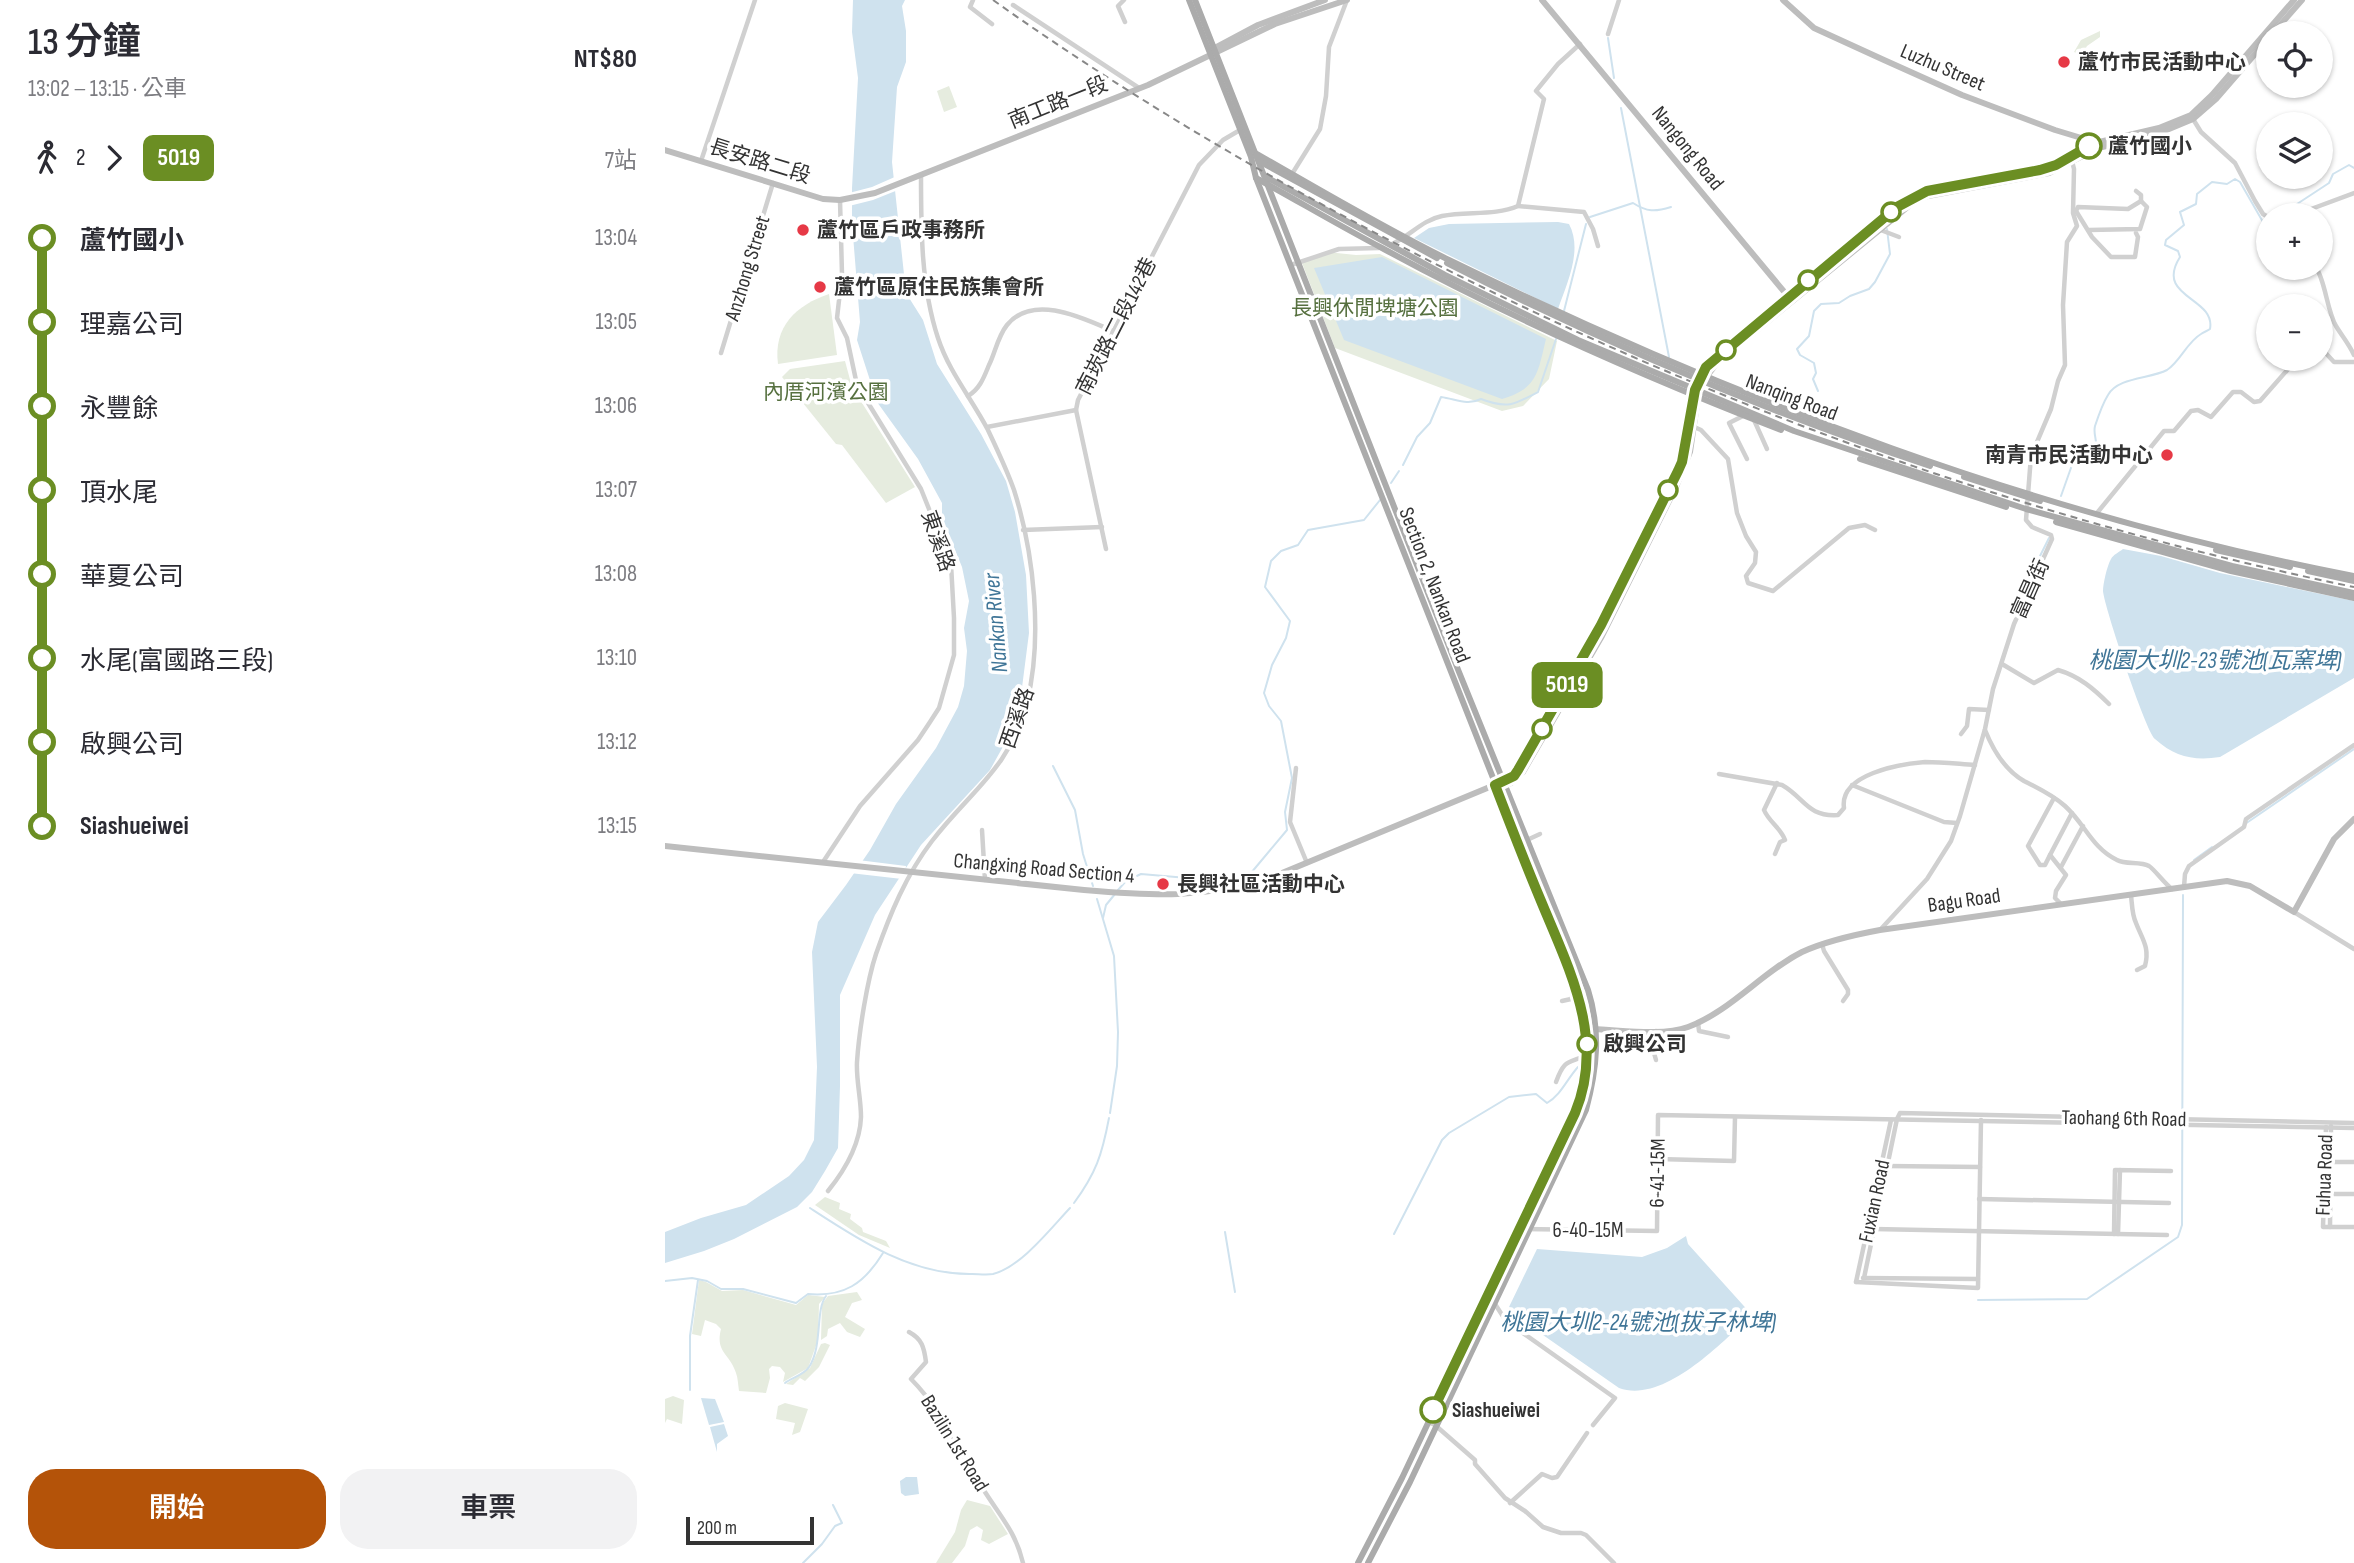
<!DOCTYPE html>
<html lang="zh-TW">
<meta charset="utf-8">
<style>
body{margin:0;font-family:"Sofia Sans Condensed","Noto Sans TC",sans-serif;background:#f2f2f3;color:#2b2b33;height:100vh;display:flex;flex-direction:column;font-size:26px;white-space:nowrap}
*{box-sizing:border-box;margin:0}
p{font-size:23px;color:#7c7c81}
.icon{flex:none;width:38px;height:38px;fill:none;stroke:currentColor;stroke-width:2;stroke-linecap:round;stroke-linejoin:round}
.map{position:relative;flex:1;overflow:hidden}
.panel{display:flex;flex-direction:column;background:#fff;width:665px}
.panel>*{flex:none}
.badge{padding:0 14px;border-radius:10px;font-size:24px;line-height:46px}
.buttons{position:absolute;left:1591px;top:21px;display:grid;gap:14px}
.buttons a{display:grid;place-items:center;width:77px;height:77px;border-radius:50%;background:#fff;box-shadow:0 2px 5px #0004;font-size:35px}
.scale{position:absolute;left:21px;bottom:18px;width:128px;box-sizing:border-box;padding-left:7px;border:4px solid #333;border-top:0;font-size:19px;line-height:24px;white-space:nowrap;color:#333;-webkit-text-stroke:5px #fff;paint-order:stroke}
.map>.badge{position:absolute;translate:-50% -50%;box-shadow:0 0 0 4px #fff}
.legs{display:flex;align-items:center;gap:10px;height:77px;padding:0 28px;font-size:23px}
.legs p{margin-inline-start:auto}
.headline{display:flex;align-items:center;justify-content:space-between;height:119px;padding:0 28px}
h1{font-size:38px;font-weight:600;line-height:52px}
.cta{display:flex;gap:14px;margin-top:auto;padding:14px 28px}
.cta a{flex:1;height:80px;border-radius:28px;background:#b45309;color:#fff;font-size:28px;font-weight:600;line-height:80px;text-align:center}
.cta a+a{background:#f2f2f3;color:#2b2b33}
ul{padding:0 28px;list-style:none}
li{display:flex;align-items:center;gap:24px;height:84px;font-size:26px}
li i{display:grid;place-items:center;width:10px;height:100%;margin:0 9px;background:currentColor}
li i::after{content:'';width:18px;height:18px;margin:-9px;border:5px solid;border-radius:50%;background:#fff}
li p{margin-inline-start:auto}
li:first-child i{background:linear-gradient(#0000 50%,currentColor 0)}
li:last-child i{background:linear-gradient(currentColor 50%,#0000 0)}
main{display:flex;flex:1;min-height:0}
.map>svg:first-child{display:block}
</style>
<main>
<section class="panel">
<div class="headline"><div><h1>13 分鐘</h1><p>13:02 – 13:15 · 公車</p></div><b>NT$80</b></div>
<div class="legs"><svg class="icon" aria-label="walk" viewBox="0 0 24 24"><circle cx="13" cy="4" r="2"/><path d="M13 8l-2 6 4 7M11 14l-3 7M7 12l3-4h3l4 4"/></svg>2<svg class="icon" aria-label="forward" viewBox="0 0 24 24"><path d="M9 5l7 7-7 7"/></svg><b class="badge" style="background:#6b8e23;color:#fff">5019</b><p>7站</p></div>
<ul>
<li><i style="color:#6b8e23"></i><b>蘆竹國小</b><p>13:04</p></li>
<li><i style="color:#6b8e23"></i><span>理嘉公司</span><p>13:05</p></li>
<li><i style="color:#6b8e23"></i><span>永豐餘</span><p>13:06</p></li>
<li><i style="color:#6b8e23"></i><span>頂水尾</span><p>13:07</p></li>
<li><i style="color:#6b8e23"></i><span>華夏公司</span><p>13:08</p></li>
<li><i style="color:#6b8e23"></i><span>水尾(富國路三段)</span><p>13:10</p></li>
<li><i style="color:#6b8e23"></i><span>啟興公司</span><p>13:12</p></li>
<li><i style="color:#6b8e23"></i><b>Siashueiwei</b><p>13:15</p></li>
</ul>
<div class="cta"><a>開始</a><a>車票</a></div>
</section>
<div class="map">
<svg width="1689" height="1563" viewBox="0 0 1689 1563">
<rect width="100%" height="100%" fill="#fff"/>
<!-- green -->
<g fill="#e6ecdf">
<polygon points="1435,31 1435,37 1422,46 1417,55 1409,52 1416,40"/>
<polygon points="284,86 292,107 279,112 272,91"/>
<polygon points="662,252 691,255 715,254 892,341 884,379 858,406 837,411 670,348 637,263"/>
<path d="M 164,294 L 172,355 L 113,364 C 108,327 131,305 164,294 Z"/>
<polygon points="180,361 187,387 250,487 221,503 177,445 171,444 117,377 125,369"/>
<polygon points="160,1197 175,1203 174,1209 186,1214 185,1219 197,1228 198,1232 221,1241 225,1248 194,1235 150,1205"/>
<path d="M 34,1280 L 41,1282 L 57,1291 L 78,1290 L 131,1305 L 143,1295 L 160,1297 L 154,1304 L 153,1340 L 143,1368 L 118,1382 L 120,1373 L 115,1367 L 107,1366 L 104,1369 L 105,1378 L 101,1393 L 74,1391 C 73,1385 73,1378 71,1373 C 65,1353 50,1353 56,1329 L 51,1324 L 40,1320 L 36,1336 L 27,1334 Z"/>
<polygon points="192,1292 197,1300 187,1303 180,1317 200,1329 195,1337 182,1332 175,1323 163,1329 162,1336 156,1340 157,1304 163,1296"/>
<polygon points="160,1343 165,1345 154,1367 140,1381 135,1378 128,1385 121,1384 145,1368 156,1344"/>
<polygon points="8,1396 19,1400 17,1424 2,1419 0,1423 0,1399"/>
<polygon points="120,1403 143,1409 135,1432 127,1435 130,1423 111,1419 113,1406"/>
<polygon points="302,1500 325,1506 343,1534 324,1544 316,1540 318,1530 312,1526 305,1530 300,1546 287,1563 271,1563 290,1532 296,1510"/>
</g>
<!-- water -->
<g fill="#cfe2ee">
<polygon points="188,0 240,0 237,6 241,31 241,62 232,87 227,162 241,293 258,320 272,364 316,434 341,481 350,512 361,575 364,633 354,711 345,734 325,770 256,845 210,915 175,995 175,1086 173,1148 160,1171 147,1192 132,1207 69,1239 39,1251 0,1263 0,1232 36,1218 81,1205 124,1176 139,1160 149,1140 152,1067 147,952 153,922 181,885 205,850 231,804 271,748 293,707 299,686 302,651 299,628 304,601 297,567 277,518 277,503 253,459 212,402 192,340 195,322 187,223 187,188 193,78 187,32"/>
<path d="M 893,222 L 904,224 C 918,250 902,283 893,309 L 749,238 L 764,228 L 784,224 Z"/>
<path d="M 717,257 L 881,339 C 873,371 873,389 837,399 L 679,340 L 649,268 Z"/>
<path d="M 1458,549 L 1496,556 L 1555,573 L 1689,601 L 1689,678 L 1555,757 C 1529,761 1510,757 1490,739 C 1481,732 1439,606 1438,591 C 1438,584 1442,566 1446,559 C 1448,555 1454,552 1458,549 Z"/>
<path d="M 1021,1236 L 1023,1244 L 1087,1315 C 1056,1343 999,1404 954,1388 L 858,1321 L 844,1307 L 872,1249 L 977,1257 L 1002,1248 Z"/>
<polygon points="36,1398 50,1399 59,1422 44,1425"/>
<polygon points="59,1424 63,1436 52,1444 52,1452 45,1427"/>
<polygon points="241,1477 252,1477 254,1494 240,1496 236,1493 235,1481"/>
</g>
<!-- pier -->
<g fill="#fff">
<polygon points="232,176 233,190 208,200 184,206 184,193 207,187"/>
<polygon points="193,860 241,866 240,874 237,879 185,873"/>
</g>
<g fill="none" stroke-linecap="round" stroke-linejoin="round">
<!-- stream -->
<g stroke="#cfe2ee" stroke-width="2">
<polyline points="943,38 949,78"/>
<polyline points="956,108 1004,357"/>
<polyline points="1626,215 1632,204 1664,183 1668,174 1684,165 1689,168"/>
<path d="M 925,217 L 968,203 C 982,212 990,212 1006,207"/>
<polyline points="899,311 921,224"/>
<polyline points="1153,391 1148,379 1151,373 1149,363 1135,355 1132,349 1144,336 1149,311 1156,304 1174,303 1185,296 1204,289 1210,282 1225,254 1222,229"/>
<path d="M 738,465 L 752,437 L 765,423 L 776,397 C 791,399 802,406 816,399 C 842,409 849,405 873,392 L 891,339"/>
<polyline points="726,483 734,471"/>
<path d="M 1396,496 L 1407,465 C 1416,464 1430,458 1431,447 C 1432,439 1428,434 1430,426 C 1433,417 1438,403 1443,395 C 1453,377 1485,379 1502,370 C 1515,362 1522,342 1536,334 C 1539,332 1542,331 1545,329 C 1551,297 1489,298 1515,257 L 1513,251 L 1500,245 L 1501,240 L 1519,225 L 1515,212 L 1531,204 L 1532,194 L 1547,182 L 1562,184 L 1570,179 L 1575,182 L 1598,222 L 1603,223"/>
<polyline points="1374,558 1384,538"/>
<polyline points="388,766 410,810 418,854 428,886"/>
<polyline points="1580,824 1689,749"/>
<polyline points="1529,860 1547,847"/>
<polyline points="453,890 461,881 476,874 557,881 586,873 622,830 620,812 627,778 616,721 604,706 599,693 607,665 621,638 625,621 600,587 606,561 616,551 633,545 643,530 699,520 715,500"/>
<polyline points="432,899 449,956 453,1032 452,1066 445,1113"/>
<polyline points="438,918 441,905 450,894"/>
<path d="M 409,1203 C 431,1173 437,1155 444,1118"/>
<path d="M 145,1208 C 194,1240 246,1275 307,1274 C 313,1274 322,1275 328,1274 C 356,1267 386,1228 405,1208"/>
<polyline points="560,1232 570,1292"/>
<path d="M 729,1234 L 777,1140 L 784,1133 L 844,1097 L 871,1094 L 882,1103 C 896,1095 902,1079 913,1067"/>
<path d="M 0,1281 L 27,1278 L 42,1281 L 56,1289 L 78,1289 L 131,1303 L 143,1294 C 179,1297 199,1284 218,1253"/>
<polyline points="1313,1300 1422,1299 1513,1237 1517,1225 1518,895"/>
<path d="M 120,1383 C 127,1378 140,1374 144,1367 C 158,1346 150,1310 161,1296"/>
<polyline points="25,1390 25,1336 33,1280"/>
<polyline points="138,1563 157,1544 170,1526 177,1523 168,1505"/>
</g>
<!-- street -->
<g stroke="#d0d0d0" stroke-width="4.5">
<polyline points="308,0 305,7 327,24"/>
<polyline points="459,0 453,6 460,22"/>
<polyline points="348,5 474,88"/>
<polyline points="943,34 954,0"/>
<polyline points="1528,119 1536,132 1570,163 1590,201 1598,214 1603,217"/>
<polyline points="36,161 90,0"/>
<polyline points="627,174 655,129 661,96 664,47 682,0"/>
<polyline points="1471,191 1476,195 1476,201"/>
<polyline points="853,206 919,212 928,229 933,246"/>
<polyline points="1630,215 1689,193"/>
<polyline points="1213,229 1234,237"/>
<polyline points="1424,230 1475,229 1482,207 1476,201 1463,209 1413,207 1411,211 1427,237 1446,257 1470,257 1473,237 1471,233"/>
<path d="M 725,245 C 744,237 757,220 777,216 C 802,211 830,216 853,206 L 879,99 L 871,91 L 893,64 L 915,44"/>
<polyline points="626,265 674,249 714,248"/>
<path d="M 1651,268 C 1660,279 1662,311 1671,326 C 1677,336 1684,344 1689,355"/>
<polyline points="1656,348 1669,362 1689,362"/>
<polyline points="56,353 108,183"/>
<path d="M 303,396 C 315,389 319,377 324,365 C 330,353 333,336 342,325 C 368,293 418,318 448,331"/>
<polyline points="1078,416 1064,423 1082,459"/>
<polyline points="1089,420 1102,449"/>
<polyline points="1027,426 1036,430 1063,459 1072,513 1081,536 1091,552 1090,563 1081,576 1083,583 1108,591 1184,528 1200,525 1210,530"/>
<polyline points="322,427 411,410"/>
<polyline points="1432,513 1499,431 1509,431 1526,411 1533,410 1546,417 1568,392 1576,392 1589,402 1595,401 1632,359"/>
<polyline points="358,530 437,527"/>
<polyline points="441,549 411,410 413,400 534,165 558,140 575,130"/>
<path d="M 1337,664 L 1369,683 L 1393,670 C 1414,676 1429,689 1444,704"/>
<path d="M 1320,730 C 1328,750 1340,770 1359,781 C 1373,788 1388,795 1400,806 C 1420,824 1427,848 1452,860 C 1461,865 1475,861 1484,866 C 1490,870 1500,884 1507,889"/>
<polyline points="1296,734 1302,726 1304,709 1324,710"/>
<polyline points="631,768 625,822 642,863"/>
<path d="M 1054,774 L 1117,785 C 1140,798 1142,817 1173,815 L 1179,808 C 1174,774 1235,764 1260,762 C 1277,762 1294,764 1310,765"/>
<polyline points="1187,785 1279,822 1292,823"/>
<polyline points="1389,798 1363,846 1375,865 1380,865 1385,855 1401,875 1391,891 1390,898 1396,904"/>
<polyline points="317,830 320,880"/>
<polyline points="862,840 875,834"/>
<path d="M 1110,854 L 1115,842 L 1120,840 C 1116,828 1104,822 1099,810 L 1112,783"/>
<polyline points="1385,855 1407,813"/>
<polyline points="158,862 195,806 253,740 265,722 274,708 289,655 289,618 286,564 256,489 192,385 182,338 172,318 177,274 175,200"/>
<polyline points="1396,867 1418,826"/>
<polyline points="1519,887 1520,874 1524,866 1579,827 1581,819 1689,745"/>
<path d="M 1466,895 C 1467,904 1467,915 1471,923 C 1477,939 1485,947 1480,966 L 1472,970"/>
<polyline points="1629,912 1689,949"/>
<polyline points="1215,930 1262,879 1286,841 1295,816 1320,729 1328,689 1349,624 1387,539 1386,535 1367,527 1361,520 1366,456 1386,409 1393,381 1400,365 1398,305 1402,242 1412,226 1408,213 1409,169 1407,161"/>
<polyline points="1157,944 1159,951 1183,990 1183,994 1178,1001"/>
<polyline points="897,1001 906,999 911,989"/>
<polyline points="1033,1022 1034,1031 1063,1037"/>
<polyline points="991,1031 989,1053 991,1060"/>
<path d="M 891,1082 C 900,1058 903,1064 922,1055"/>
<polyline points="1232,1119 1235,1113 1689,1123"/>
<polyline points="1661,1127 1658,1227 1689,1227"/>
<polyline points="993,1159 1069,1161 1070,1117"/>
<polyline points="1665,1162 1689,1162"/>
<polyline points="1222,1166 1315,1167"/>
<path d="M 163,1191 C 180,1170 195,1144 196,1117 C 196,1098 191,1080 192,1062 C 194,1032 202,981 211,954 C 225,914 241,875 267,841 C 307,789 344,770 362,702 C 378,638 369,553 349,490 C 342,470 332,449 323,430 C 307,399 284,372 273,338 C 256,287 256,229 256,175"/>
<polyline points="1665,1194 1689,1194"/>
<polyline points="1314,1199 1504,1203"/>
<polyline points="1665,1227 1666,1126"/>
<polyline points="855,1229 992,1231 993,1115 1689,1128"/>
<polyline points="1209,1229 1502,1235"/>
<polyline points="1449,1234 1450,1170 1506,1171"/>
<polyline points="1453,1234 1455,1170"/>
<polyline points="1198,1278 1313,1279"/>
<polyline points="1199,1278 1232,1119"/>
<polyline points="1191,1282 1313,1288 1316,1120"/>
<polyline points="1191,1282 1226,1120"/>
<polyline points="830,1304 841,1321 950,1398 928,1425"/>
<path d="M 244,1332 C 257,1339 259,1347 261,1362 L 246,1379 C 278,1411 296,1454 320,1492 C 336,1517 351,1533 358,1563"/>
<polyline points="763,1422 770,1425 810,1460 810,1464 840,1498 860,1511 878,1527 896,1533 916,1533 921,1535 949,1563"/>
<polyline points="845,1503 877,1474 887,1478 892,1477 922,1433"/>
</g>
<!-- secondary -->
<g stroke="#bdbdbd" stroke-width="6">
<polyline points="877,0 1126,300"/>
<polyline points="1118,0 1149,28 1219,60 1297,95 1390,130 1423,140 1431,144"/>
<polyline points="1608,33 1637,0"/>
<polyline points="548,49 593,25 660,0"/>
<polyline points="0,150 158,199 175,200 210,193 483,85 610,24 682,0"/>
<polyline points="835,786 846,783 858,772 937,636 1011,487 1025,452 1033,397 1038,381 1053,362 1250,201 1263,196 1384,173 1433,148 1492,134 1528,119 1551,99 1603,39"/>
<path d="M 0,846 L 419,890 C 490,896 536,899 605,878 L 844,779 L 853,770 L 936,625 L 1013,471 L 1030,390 L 1041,367 L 1232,207 L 1262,191 L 1375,170 L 1391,165 L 1430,143 L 1494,128 L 1526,115 L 1547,95 L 1629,0"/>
<path d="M 921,1029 C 951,1029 995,1037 1023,1027 C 1066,1011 1097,972 1137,952 C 1161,941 1188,935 1215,930 L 1562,881 L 1585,886 L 1629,912 L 1669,839 L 1689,819"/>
</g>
<!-- primary -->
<g stroke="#ababab" stroke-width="6">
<path d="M 524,0 L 586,157 L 591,178 L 911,988 C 923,1030 927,1072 910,1113 L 737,1478 L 693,1563"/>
<path d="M 530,0 L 794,672 L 923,990 C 936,1031 932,1069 921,1110 L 745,1482 L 703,1563"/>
<path d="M 592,154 C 655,190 719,228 784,260 C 1071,400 1374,516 1689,576"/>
<polyline points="594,161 772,258"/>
<polyline points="601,177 780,275 913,340 1129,431 1361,509 1567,566 1689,593"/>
<path d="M 591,178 C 633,201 675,226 717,248 C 845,318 980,377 1116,430"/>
<path d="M 782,263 C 937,342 1099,411 1265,466"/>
<polyline points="1195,459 1341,507"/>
<polyline points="1299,477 1375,501"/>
<polyline points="1391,522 1566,571 1689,598"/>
<polyline points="1551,550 1625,567"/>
<polyline points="1643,571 1689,581"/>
</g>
<!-- rail -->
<path stroke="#888" stroke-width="2" stroke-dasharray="7 5" stroke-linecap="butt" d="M 328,0 C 483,110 649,205 819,288 C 1096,423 1387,525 1689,587"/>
</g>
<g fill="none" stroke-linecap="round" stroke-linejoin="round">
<defs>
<path id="line-1" d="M 768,1410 L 910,1113 C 941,1039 904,969 876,901 C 860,863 845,824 830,785 L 849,776 L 853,770 L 936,625 L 1013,471 L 1017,462 L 1030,390 L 1041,367 L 1232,207 L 1262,191 L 1375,170 L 1391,165 L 1424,146"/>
</defs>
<!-- line-1 casing -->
<use href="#line-1" stroke="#fff" stroke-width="16"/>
<!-- line-1 -->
<use href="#line-1" stroke="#6b8e23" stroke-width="10"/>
</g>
<!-- markers -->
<g fill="#e63946" stroke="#fff" stroke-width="2.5">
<circle cx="1399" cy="62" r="7"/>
<circle cx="138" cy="230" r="7"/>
<circle cx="155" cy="287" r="7"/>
<circle cx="1502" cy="455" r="7"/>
<circle cx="498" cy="884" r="7"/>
</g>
<g fill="#fff" stroke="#6b8e23" stroke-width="3.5">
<circle cx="1424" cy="146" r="12"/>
<circle cx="1226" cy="212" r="9"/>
<circle cx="1143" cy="280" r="9"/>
<circle cx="1061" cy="350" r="9"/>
<circle cx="1003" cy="490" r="9"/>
<circle cx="877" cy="729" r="9"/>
<circle cx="922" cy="1044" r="9"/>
<circle cx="768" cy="1410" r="12"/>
</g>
<g text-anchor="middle" stroke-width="7" stroke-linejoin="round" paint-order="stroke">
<!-- poi labels -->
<g font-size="21" font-weight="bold" fill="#333" stroke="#fff" text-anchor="start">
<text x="1413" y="69">蘆竹市民活動中心</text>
<text x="152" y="237">蘆竹區戶政事務所</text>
<text x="169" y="294">蘆竹區原住民族集會所</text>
<text x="1488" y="462" text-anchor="end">南青市民活動中心</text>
<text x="512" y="891">長興社區活動中心</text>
</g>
<!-- street labels -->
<g font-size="21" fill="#333" stroke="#fff">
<text transform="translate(1278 67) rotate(23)" y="7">Luzhu Street</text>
<text transform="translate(393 102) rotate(-22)" y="7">南工路一段</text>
<text transform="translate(1023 148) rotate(51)" y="7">Nangong Road</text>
<text transform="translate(95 161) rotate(17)" y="7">長安路二段</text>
<text transform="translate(82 268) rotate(-73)" y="7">Anzhong Street</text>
<text transform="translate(451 326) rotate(-63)" y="7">南崁路二段142巷</text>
<text transform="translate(1127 397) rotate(21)" y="7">Nanqing Road</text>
<text transform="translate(273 541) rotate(71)" y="7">東溪路</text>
<text transform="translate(770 585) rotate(69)" y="7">Section 2, Nankan Road</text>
<text transform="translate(1365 589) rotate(-66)" y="7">富昌街</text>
<text transform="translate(352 718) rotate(-71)" y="7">西溪路</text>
<text transform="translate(379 868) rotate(5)" y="7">Changxing Road Section 4</text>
<text transform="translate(1299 900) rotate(-8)" y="7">Bagu Road</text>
<text transform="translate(1459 1118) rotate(1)" y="7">Taohang 6th Road</text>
<text transform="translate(992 1173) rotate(-89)" y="7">6-41-15M</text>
<text transform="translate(1659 1175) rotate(-88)" y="7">Fuhua Road</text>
<text transform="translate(1209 1201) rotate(-78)" y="7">Fuxian Road</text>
<text x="923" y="1237">6-40-15M</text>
<text transform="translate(290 1443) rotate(58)" y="7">Bazilin 1st Road</text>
</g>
<!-- stop labels -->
<g font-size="21" font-weight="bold" fill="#333" stroke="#fff" text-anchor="start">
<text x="1443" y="153">蘆竹國小</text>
<text x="938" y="1051">啟興公司</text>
<text x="787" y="1417">Siashueiwei</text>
</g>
<!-- park labels -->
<g font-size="21" fill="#56703f" stroke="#fff">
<text x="710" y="315">長興休閒埤塘公園</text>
<text x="161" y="399">內厝河濱公園</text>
</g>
<!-- water labels -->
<g font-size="23" font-style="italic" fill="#3f7597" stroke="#fff">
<text transform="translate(330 623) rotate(-95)" y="8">Nankan River</text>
<text x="1550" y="668">桃園大圳2-23號池(瓦窯埤)</text>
<text x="973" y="1330">桃園大圳2-24號池(拔子林埤)</text>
</g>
</g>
</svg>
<div class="buttons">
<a><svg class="icon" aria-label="locate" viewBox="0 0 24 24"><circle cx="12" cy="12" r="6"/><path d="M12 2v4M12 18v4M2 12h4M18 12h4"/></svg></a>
<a><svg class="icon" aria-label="layers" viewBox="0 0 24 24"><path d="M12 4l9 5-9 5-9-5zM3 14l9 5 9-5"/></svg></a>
<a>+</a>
<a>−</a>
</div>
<div class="scale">200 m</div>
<b class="badge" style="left:902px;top:685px;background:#6b8e23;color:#fff">5019</b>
</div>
</main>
